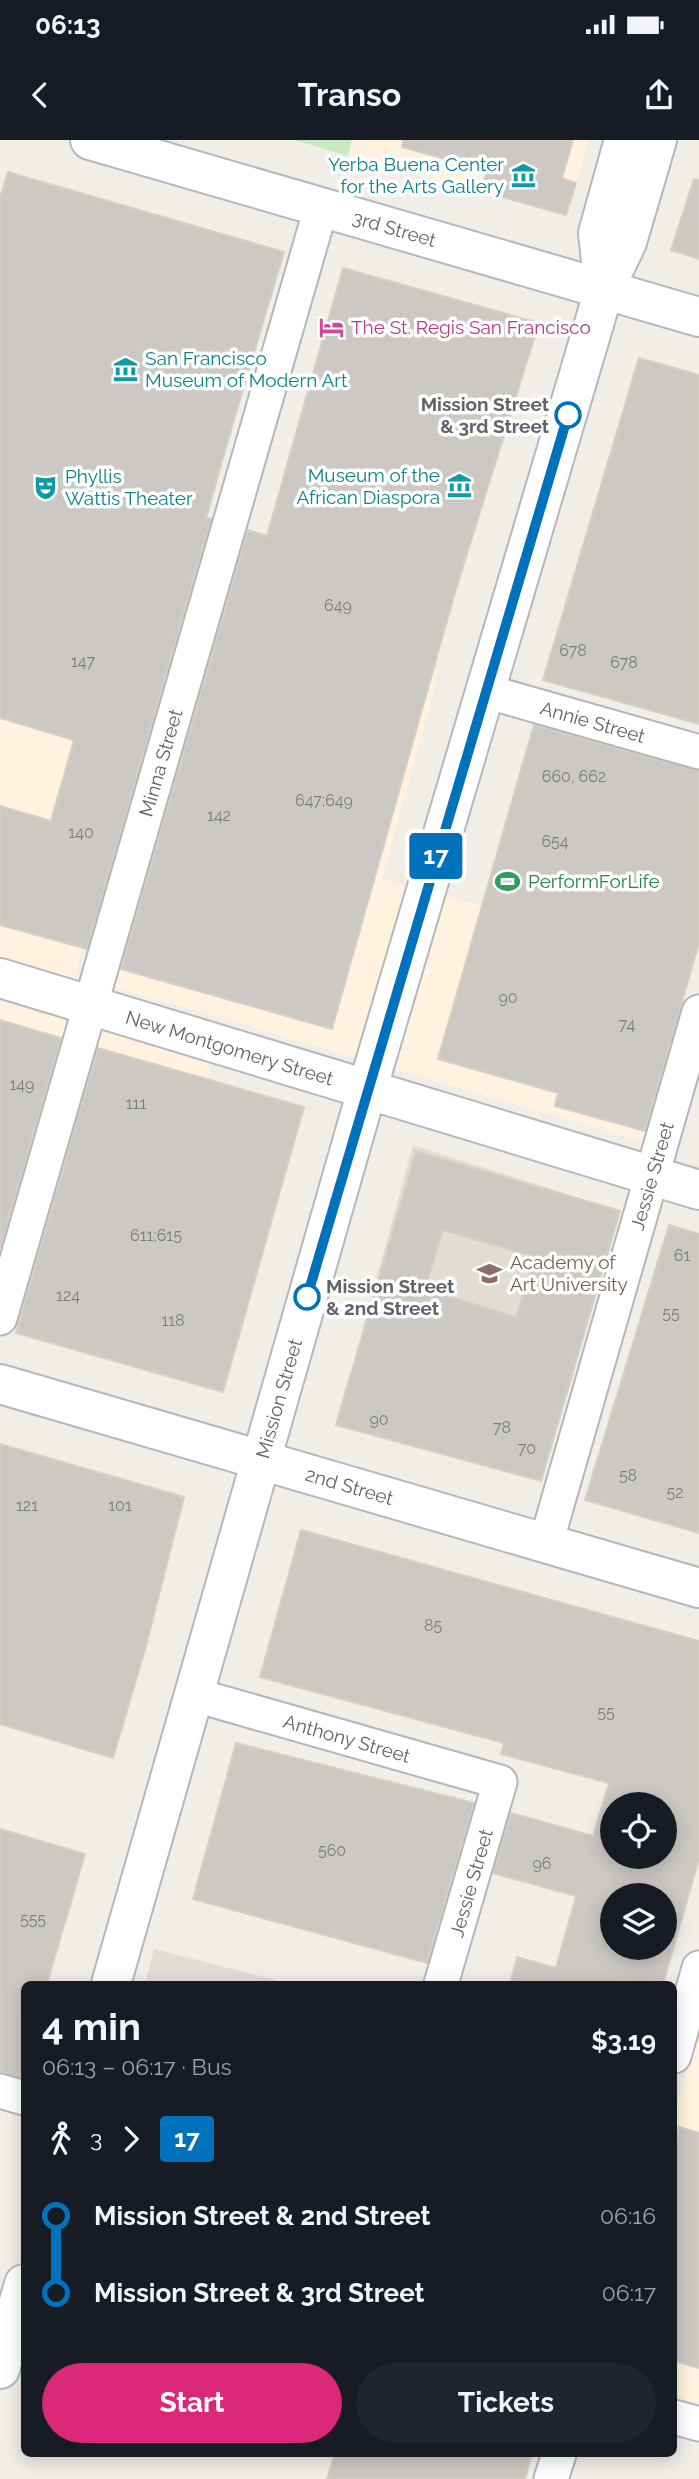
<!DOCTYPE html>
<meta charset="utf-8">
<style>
body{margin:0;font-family:Raleway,sans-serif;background:#20242c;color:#f1f3f6;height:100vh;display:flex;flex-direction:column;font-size:26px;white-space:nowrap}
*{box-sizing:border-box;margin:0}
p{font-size:23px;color:#9ea1a6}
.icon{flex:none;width:38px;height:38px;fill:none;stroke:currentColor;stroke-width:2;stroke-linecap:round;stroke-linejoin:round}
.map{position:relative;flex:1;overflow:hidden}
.panel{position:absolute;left:21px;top:1841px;width:656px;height:476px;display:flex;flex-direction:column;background:#171b24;border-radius:10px;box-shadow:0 4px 18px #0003}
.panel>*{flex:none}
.badge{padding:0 14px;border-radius:5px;font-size:24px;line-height:46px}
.tools{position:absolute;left:600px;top:1652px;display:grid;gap:14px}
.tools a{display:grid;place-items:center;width:77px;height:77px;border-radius:50%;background:#171b24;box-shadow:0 4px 18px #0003;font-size:35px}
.map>.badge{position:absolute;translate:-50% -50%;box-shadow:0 0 0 4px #fff}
.legs{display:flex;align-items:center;gap:10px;height:77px;padding:0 21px;font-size:23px}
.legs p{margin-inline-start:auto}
.summary{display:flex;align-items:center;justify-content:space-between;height:119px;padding:0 21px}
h1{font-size:38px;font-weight:700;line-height:52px}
.button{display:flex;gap:14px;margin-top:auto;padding:14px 21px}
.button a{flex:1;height:80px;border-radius:42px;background:#db2777;color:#fff;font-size:28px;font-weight:700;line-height:80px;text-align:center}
.button a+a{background:#20242c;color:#f1f3f6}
ul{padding:0 21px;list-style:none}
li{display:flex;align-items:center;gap:24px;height:77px;font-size:26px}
li i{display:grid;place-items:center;width:10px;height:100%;margin:0 9px;background:currentColor}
li i::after{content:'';width:18px;height:18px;margin:-9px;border:5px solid;border-radius:50%;background:#171b24}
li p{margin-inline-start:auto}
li:first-child i{background:linear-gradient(#0000 50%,currentColor 0)}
li:last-child i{background:linear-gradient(currentColor 50%,#0000 0)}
.status{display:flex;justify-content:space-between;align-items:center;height:49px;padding:0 35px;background:#171b24;direction:ltr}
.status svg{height:19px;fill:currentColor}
header{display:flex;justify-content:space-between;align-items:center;height:91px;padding:0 21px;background:#171b24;font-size:32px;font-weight:700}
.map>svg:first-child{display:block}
</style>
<div class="status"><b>06:13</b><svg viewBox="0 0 49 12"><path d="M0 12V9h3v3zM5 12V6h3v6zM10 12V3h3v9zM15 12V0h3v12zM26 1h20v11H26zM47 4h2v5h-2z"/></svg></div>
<header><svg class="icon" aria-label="back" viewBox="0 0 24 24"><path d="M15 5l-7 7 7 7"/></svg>Transo<svg class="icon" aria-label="share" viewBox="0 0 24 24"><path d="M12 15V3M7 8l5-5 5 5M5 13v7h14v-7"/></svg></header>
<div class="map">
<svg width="699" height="2339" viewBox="0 0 699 2339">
<rect width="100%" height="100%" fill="#f1eee8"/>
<!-- commercial -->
<g fill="#fff3df">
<polygon points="291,0 589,0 566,75"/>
<polygon points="214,473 437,540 382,739 598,796 560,929 665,963 651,1004 108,845"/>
<polygon points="0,578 136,617 82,808 67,879 212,920 184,1040 0,989"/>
<polygon points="699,1889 699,2264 674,2256 674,1976"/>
</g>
<!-- education -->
<g fill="#e1ddd6">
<polygon points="413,1005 620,1071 565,1255 361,1195"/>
<polygon points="154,1809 291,1844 145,1844"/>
</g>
<!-- green -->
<polygon fill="#c8e9c4" points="294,0 352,0 348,16"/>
<!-- building -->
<g fill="#ccc9c5" stroke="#d6cfc5" stroke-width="2" fill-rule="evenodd">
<polygon points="403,0 573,0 562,38 576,43 566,75 481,51 487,31 402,7"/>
<polygon points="8,32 284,112 228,300 206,378 211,379 87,809 0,785 0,666 51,681 74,600 0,578 0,58"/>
<polygon points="694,39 699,40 699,119 671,110"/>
<polygon points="343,128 539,183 456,449 332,889 121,829 248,390 267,396"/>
<polygon points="639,218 699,235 699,584 543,540"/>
<polygon points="534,585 699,631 699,803 645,991 555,966 558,953 438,919"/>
<polygon points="0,880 61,898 0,1109"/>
<polygon points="98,908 304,967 223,1252 16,1193"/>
<path d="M 416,1011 L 620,1071 L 541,1341 L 336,1285 ZM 443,1090 L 534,1117 L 516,1177 L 425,1149 Z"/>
<polygon points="669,1085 699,1094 699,1393 585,1360"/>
<polygon points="0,1304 184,1357 145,1510 113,1618 0,1584"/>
<path d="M 301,1390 L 699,1501 L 699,1719 L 663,1844 L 510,1844 L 517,1817 L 556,1828 L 576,1756 L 493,1733 L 511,1673 L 593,1696 L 609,1643 L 501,1614 L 504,1603 L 260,1537 ZM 612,1664 L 665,1664 L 665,1717 L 612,1717 ZM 612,1755 L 665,1755 L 665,1808 L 612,1808 Z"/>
<polygon points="236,1603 474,1663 427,1823 193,1759"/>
<polygon points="0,1689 85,1714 47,1844 24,1844 24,1922 20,1937 0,1932"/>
<polygon points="679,1987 699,1993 699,2228 674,2221 674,2007"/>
<polygon points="335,2314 532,2314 525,2339 327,2339"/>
</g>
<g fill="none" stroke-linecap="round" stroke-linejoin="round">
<defs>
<g id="street">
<path id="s1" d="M 485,551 L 699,612"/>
<path id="s2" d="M 0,1178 L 321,68"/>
<path id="s3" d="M 546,1403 L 699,872"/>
<path id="s4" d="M 195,1555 L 500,1642 L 441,1844"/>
<polyline points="674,1916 699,1828"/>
<polyline points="0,1951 24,1958"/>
<polyline points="674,2277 699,2284"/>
<polyline points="551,2339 559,2314"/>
</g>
<g id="secondary">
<path id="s5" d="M 90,0 L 699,177"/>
<polyline points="604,150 598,93 624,0"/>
<path id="s6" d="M 0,838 L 699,1050"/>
<path id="s7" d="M 0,1244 L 699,1448"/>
<path id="s8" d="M 111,1844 L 367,950 L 604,150 L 627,102 L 657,0"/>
<polyline points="0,2229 24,2144"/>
</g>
</defs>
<!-- street casing -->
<use href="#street" stroke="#b3b6ba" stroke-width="37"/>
<!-- secondary casing -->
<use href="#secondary" stroke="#b4b8bc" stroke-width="42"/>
<!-- street -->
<use href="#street" stroke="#fff" stroke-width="33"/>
<!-- secondary -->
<use href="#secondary" stroke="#fff" stroke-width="38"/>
</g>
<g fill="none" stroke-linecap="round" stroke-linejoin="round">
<defs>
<polyline id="line-1" points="307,1157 568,275"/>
</defs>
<!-- line-1 casing -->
<use href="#line-1" stroke="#fff" stroke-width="16"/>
<!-- line-1 -->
<use href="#line-1" stroke="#0072bc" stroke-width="10"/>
</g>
<!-- icons -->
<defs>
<symbol id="museum-bare" viewBox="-9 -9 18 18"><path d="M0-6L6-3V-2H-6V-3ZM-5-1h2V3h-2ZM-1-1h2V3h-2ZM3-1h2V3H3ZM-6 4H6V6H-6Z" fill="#0f9aa8" stroke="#fff" stroke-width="2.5" paint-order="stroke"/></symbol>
<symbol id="hotel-bare" viewBox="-9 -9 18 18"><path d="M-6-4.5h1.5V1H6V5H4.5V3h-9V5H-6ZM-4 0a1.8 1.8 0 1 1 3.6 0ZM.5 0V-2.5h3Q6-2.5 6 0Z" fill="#d1479c" stroke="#fff" stroke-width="2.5" paint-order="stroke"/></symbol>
<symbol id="theatre-bare" viewBox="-9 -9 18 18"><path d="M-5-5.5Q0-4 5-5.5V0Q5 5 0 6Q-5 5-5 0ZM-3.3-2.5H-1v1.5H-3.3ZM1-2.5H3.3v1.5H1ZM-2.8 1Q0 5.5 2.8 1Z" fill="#0f9aa8" stroke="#fff" stroke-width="2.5" paint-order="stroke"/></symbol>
<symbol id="stadium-bare" viewBox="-9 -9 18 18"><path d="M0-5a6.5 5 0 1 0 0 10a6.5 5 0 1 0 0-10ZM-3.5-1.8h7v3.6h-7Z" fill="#2e9e5b" stroke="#fff" stroke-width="2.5" paint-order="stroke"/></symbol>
<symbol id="university-bare" viewBox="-9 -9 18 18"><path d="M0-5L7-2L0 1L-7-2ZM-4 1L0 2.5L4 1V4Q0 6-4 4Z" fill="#8d6e63" stroke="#fff" stroke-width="2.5" paint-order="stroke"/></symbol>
</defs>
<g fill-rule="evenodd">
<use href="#museum-bare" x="506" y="18" width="35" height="35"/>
<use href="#hotel-bare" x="314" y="170" width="35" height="35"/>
<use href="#museum-bare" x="108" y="212" width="35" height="35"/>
<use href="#museum-bare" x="442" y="328" width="35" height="35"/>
<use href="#theatre-bare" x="28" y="330" width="35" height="35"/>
<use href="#stadium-bare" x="490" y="724" width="35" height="35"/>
<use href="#university-bare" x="472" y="1116" width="35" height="35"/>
</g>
<!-- markers -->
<g fill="#fff" stroke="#0072bc" stroke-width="3.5">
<circle cx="568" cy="275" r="12"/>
<circle cx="307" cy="1157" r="12"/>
</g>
<g text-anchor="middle" stroke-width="7" stroke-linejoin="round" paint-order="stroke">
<!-- number labels -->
<g font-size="16" fill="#7a7d7f">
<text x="338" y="471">649</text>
<text x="573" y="516">678</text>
<text x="83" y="527">147</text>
<text x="624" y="528">678</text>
<text x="574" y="642">660, 662</text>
<text x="324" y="666">647;649</text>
<text x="219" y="681">142</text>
<text x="81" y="698">140</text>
<text x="555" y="707">654</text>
<text x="508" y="863">90</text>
<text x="627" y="890">74</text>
<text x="22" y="950">149</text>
<text x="136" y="969">111</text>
<text x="156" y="1101">611;615</text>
<text x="682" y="1121">61</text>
<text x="68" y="1161">124</text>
<text x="671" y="1179">55</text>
<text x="173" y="1186">118</text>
<text x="379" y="1285">90</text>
<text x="502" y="1293">78</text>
<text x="527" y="1314">70</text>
<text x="628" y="1341">58</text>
<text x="675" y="1358">52</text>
<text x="27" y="1371">121</text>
<text x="120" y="1371">101</text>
<text x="433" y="1491">85</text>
<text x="606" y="1578">55</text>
<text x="332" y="1716">560</text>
<text x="542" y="1729">96</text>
<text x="33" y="1785">555</text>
</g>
<!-- culture labels -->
<g font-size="19" fill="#0d838f" stroke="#fff" text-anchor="end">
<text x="504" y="31">Yerba Buena Center<tspan x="504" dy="22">for the Arts Gallery</tspan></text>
<text x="145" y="225" text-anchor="start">San Francisco<tspan x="145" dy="22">Museum of Modern Art</tspan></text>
<text x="440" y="342">Museum of the<tspan x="440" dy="22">African Diaspora</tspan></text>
<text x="65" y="343" text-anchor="start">Phyllis<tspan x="65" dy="22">Wattis Theater</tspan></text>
</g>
<!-- street labels -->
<g font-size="19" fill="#5f6468" stroke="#fff">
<text dy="7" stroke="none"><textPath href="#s5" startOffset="317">3rd Street</textPath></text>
<text dy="7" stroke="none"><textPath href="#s1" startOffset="112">Annie Street</textPath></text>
<text dy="7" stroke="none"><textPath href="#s2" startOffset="578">Minna Street</textPath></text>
<text dy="7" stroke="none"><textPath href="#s6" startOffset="240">New Montgomery Street</textPath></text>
<text dy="7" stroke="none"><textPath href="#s3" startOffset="382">Jessie Street</textPath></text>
<text dy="7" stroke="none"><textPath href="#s8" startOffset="609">Mission Street</textPath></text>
<text dy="7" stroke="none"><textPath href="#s7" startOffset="364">2nd Street</textPath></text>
<text dy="7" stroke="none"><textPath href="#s4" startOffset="158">Anthony Street</textPath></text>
<text transform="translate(471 1743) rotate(-74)" y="7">Jessie Street</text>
</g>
<!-- hotel labels -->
<g font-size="19" fill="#b23c85" stroke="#fff" text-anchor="start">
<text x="351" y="194">The St. Regis San Francisco</text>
</g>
<!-- stop labels -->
<g font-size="19" font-weight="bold" fill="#5f6468" stroke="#fff" text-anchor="end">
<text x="549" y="271">Mission Street<tspan x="549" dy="22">&amp; 3rd Street</tspan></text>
<text x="326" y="1153" text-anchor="start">Mission Street<tspan x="326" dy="22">&amp; 2nd Street</tspan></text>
</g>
<!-- leisure labels -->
<g font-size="19" fill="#27864d" stroke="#fff" text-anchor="start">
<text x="528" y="748">PerformForLife</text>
</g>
<!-- education labels -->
<g font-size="19" fill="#785e54" stroke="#fff" text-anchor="start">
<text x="510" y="1129">Academy of<tspan x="510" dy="22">Art University</tspan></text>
</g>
</g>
</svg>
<div class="tools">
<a><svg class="icon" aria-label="locate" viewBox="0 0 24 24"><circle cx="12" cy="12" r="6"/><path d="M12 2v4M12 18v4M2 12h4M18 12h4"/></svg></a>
<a><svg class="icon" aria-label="layers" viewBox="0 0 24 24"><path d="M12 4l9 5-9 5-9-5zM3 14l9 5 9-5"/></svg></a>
</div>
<b class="badge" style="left:436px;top:716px;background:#0072bc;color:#fff">17</b>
<section class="panel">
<div class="summary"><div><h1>4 min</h1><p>06:13 – 06:17 · Bus</p></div><b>$3.19</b></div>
<div class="legs"><svg class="icon" aria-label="walk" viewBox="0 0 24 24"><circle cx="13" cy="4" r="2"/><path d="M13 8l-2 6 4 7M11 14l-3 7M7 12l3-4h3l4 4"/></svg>3<svg class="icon" aria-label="forward" viewBox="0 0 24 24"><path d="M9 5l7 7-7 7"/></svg><b class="badge" style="background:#0072bc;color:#fff">17</b></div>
<ul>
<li><i style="color:#0072bc"></i><b>Mission Street &amp; 2nd Street</b><p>06:16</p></li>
<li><i style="color:#0072bc"></i><b>Mission Street &amp; 3rd Street</b><p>06:17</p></li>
</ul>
<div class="button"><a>Start</a><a>Tickets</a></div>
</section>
</div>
